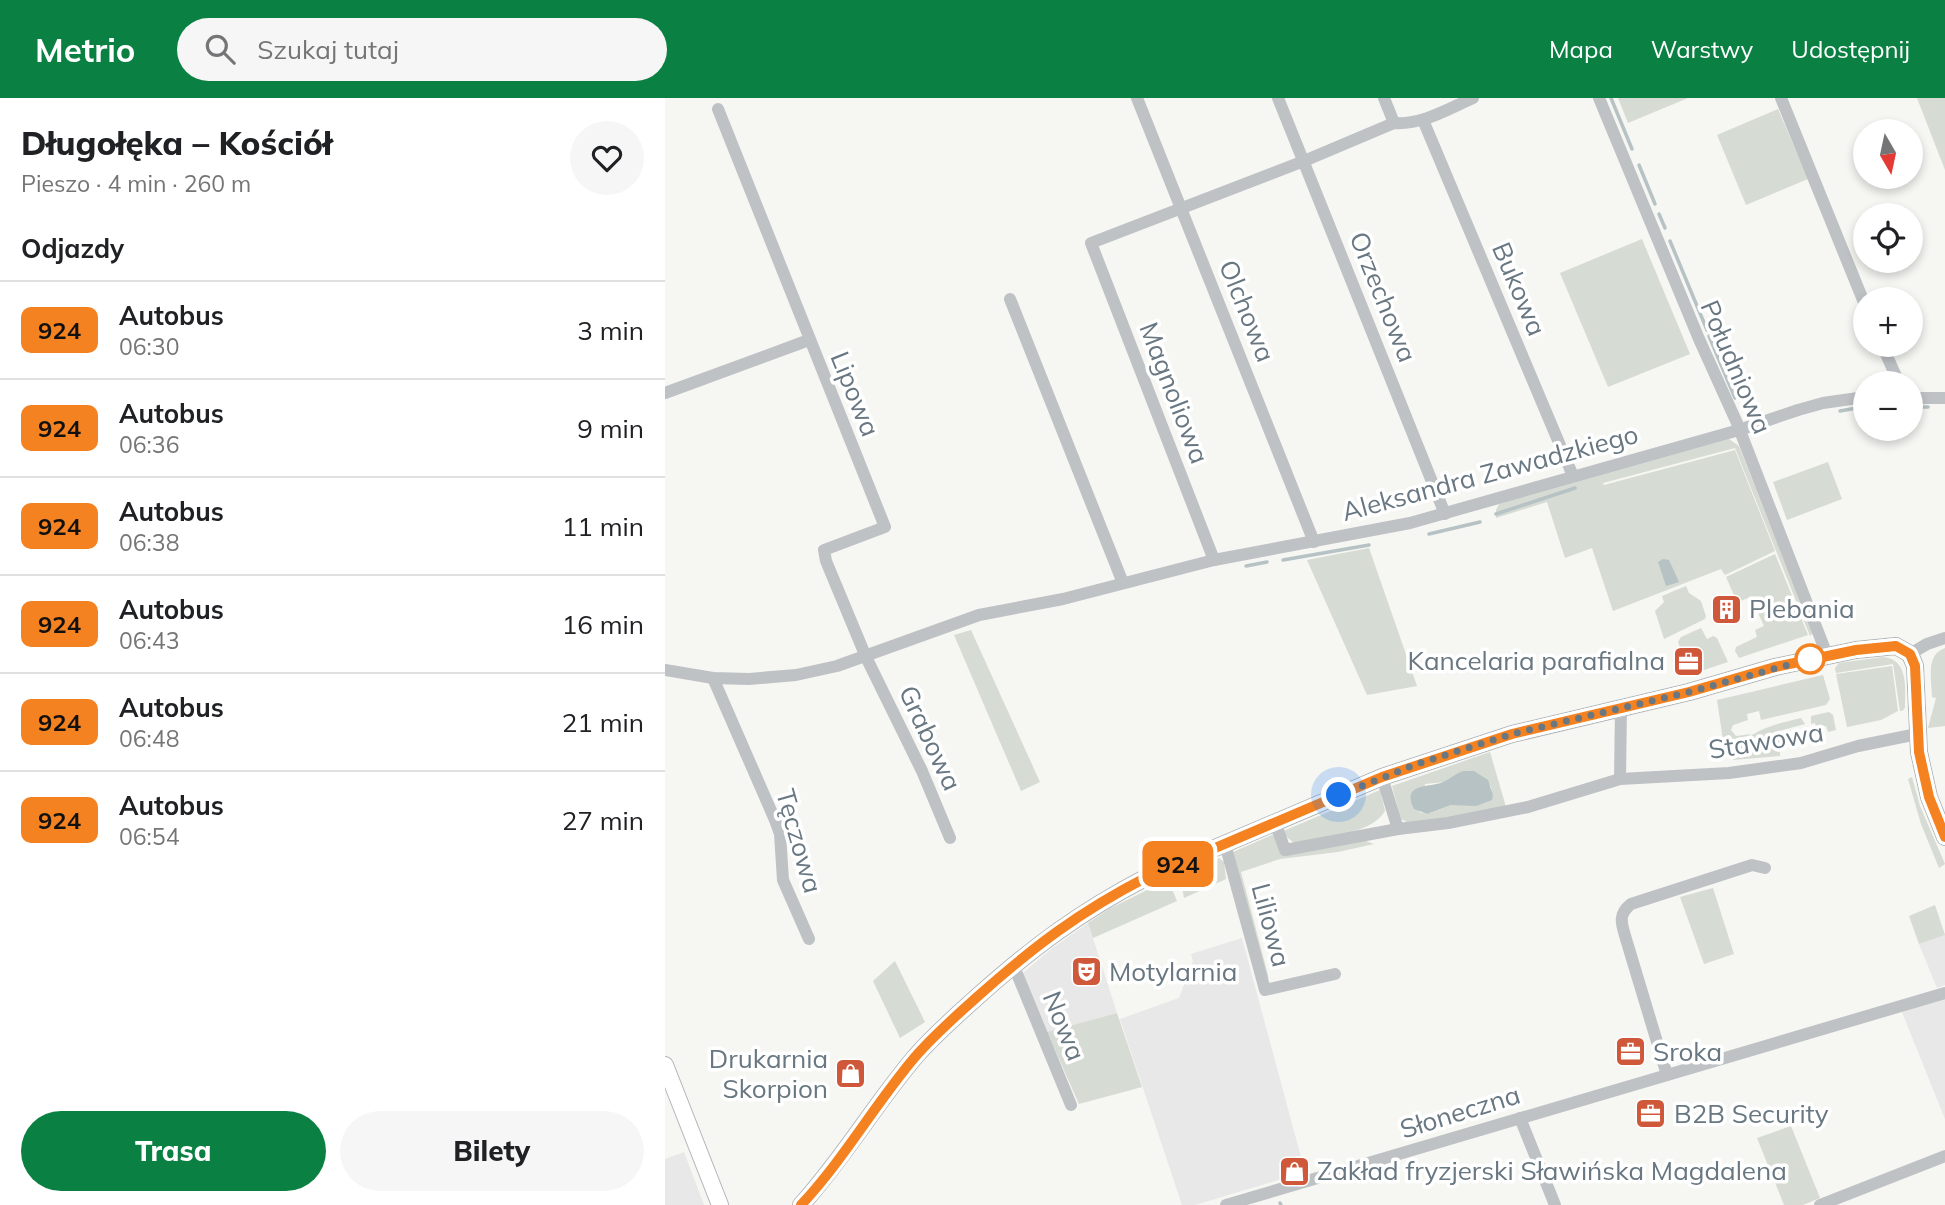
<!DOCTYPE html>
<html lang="pl">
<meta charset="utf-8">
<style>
body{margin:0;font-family:Mulish,sans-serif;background:#f6f6f6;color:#202124;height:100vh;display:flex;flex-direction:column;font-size:26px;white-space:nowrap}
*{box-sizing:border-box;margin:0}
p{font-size:23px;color:#757577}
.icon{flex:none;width:38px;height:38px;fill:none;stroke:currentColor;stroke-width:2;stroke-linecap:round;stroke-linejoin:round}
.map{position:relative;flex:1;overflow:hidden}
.panel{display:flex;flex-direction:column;background:#fff;width:665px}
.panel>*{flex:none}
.badge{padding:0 14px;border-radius:10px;font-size:24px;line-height:46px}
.needle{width:46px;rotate:171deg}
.buttons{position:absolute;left:1188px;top:21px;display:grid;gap:14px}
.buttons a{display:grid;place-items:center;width:70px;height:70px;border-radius:50%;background:#fff;box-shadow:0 4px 10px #0003;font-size:35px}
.you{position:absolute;width:35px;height:35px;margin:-18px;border:5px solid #fff;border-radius:50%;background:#1a73e8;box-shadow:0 0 0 10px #1a73e833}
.map>.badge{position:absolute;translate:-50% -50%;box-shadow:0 0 0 4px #fff}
h2{padding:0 21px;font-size:26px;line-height:63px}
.round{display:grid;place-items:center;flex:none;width:74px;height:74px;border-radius:37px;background:#f6f6f6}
.headline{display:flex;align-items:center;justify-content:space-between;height:119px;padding:0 21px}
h1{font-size:33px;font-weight:800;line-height:52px}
.button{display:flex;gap:14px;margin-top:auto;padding:14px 21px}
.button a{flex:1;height:80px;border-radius:42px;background:#0b8043;color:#fff;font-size:28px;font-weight:800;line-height:80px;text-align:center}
.button a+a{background:#f6f6f6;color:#202124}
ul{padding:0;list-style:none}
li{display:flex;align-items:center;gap:21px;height:98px;padding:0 21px;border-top:2px solid #e0e0e0}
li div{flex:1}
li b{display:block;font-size:26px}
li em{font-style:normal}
li .badge{min-width:77px;font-weight:700;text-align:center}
header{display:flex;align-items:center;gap:42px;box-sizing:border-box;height:98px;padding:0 35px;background:#0b8043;color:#fff}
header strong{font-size:33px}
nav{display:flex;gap:38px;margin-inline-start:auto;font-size:24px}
.search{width:490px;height:63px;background:#f6f6f6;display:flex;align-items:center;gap:18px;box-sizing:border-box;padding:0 24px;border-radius:38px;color:#757577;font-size:26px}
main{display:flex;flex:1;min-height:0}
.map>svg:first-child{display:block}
</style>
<header>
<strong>Metrio</strong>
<div class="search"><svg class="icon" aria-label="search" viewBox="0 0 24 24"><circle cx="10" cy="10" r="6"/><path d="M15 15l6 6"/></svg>Szukaj tutaj</div>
<nav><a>Mapa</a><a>Warstwy</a><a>Udostępnij</a></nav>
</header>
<main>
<section class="panel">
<div class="headline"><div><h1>Długołęka – Kościół</h1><p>Pieszo · 4 min · 260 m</p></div><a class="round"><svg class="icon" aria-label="heart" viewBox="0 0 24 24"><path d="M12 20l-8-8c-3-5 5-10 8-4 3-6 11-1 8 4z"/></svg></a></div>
<h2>Odjazdy</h2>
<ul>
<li><span class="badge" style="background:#f58220;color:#111">924</span><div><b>Autobus</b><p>06:30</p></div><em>3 min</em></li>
<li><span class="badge" style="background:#f58220;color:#111">924</span><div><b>Autobus</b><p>06:36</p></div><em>9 min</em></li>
<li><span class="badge" style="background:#f58220;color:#111">924</span><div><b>Autobus</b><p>06:38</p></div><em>11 min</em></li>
<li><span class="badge" style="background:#f58220;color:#111">924</span><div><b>Autobus</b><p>06:43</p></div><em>16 min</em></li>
<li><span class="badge" style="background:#f58220;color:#111">924</span><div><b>Autobus</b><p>06:48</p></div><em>21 min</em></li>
<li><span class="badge" style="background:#f58220;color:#111">924</span><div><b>Autobus</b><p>06:54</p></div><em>27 min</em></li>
</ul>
<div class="button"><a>Trasa</a><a>Bilety</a></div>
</section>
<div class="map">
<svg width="1280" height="1107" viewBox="0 0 1280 1107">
<rect width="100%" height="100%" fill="#f6f6f3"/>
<!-- built -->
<g fill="#e7e8e7">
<polygon points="423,825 452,915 382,934 358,875 386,851"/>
<polygon points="1280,837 1280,887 1272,890 1254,846"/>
<polygon points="577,840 640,1074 530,1107 517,1107 455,921 514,900 528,863 526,856"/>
<polygon points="1280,899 1280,1021 1237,914"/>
<polygon points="19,1054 39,1107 0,1107 0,1061"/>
</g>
<!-- green -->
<g fill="#d6dbd3" fill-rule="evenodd">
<polygon points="953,0 1023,0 963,25"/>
<polygon points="1252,0 1280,0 1280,72"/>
<polygon points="1113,11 1143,81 1081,107 1052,37"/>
<polygon points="977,141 1025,256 943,289 895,175"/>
<polygon points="1064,341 1074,348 1148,535 1145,538 1070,350 938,385 939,387 1070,352 1110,453 1060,477 1056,471 948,513 927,450 900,460 882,404 831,420 831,412 834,406"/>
<polygon points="1163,364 1177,401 1122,422 1108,384"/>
<polygon points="704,450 752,588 702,597 642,462"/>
<polygon points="1110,456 1143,537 1074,560 1070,553 1071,549 1092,539 1090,532 1099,528 1086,499 1072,504 1061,479"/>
<polygon points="1021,488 1024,495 1036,503 1041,518 1040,521 999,541 990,513 999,504 997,498"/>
<polygon points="1036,530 1042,541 1048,538 1052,540 1063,564 1036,573 1029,554 1021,557 1017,555 1013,544 1016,539"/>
<polygon points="306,532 375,684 356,693 289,537"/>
<path d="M 1280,550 L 1280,628 L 1263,630 L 1271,600 L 1267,599 C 1267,581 1260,557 1280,550 Z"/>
<path d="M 1218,559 C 1244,561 1240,591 1240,610 L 1237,613 L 1235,613 L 1228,566 L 1171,575 L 1170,570 L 1174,565 Z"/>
<polygon points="1227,568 1233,613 1216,622 1182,629 1171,576"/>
<polygon points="1158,577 1165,601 1161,607 1096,622 1094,613 1082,616 1083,622 1068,627 1066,632 1071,638 1086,636 1060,655 1052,602"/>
<polygon points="1164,614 1168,617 1171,632 1163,634 1161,628 1151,630 1150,625 1146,626 1146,618"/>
<path d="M 1136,620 L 1140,626 L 1114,633 L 1117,643 L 1115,649 L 1115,658 L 1068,662 C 1076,633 1111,626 1136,620 Z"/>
<path d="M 825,654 L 841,709 L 746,726 L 736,721 L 727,688 ZM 798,673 L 826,688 L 827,701 L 786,707 L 762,716 L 754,714 L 760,686 L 779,684 Z"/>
<polygon points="1247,679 1255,708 1280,766 1274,770 1256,726 1243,681"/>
<path d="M 715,692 L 720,713 C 706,737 655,740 629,745 L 616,734 Z"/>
<polygon points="609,736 616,756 695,741 709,746 673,754 615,761 576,774 604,881 600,876 568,754"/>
<polygon points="554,760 559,764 561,781 519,800 515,777"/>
<polygon points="500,783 504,784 512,803 428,840 423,825 444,811"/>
<polygon points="1048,790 1069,856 1039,866 1015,799"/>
<polygon points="1270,807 1280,837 1254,846 1244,818"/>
<polygon points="230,863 260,924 235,940 208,883"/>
<polygon points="452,915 477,989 414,1006 382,934"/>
<polygon points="1126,1028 1155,1100 1138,1107 1119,1107 1092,1040"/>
</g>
<!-- water -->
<g fill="#b7c2c5">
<polygon points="998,461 1004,462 1014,484 1001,488 993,464"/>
<path d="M 798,673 L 809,673 L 823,682 L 828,697 L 827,702 L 811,708 L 786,707 L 762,716 L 749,711 C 736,684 765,690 778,684 C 785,681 790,676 798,673 Z"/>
</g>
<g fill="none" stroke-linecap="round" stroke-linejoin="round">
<!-- stream -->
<g stroke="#b7c2c5" stroke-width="3.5">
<polyline points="946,0 967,51"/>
<polyline points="974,67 990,106"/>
<polyline points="994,116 1000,130"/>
<polyline points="1005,143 1042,232"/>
<polyline points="1044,238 1070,300"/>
<polyline points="1246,309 1263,309"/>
<polyline points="1175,313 1197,309"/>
<polyline points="831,416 910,390"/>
<polyline points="764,436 815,424"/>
<polyline points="618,462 704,447"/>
<polyline points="581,468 602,464"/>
<polyline points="615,1105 616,1107"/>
</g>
<defs>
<g id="secondary">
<polyline points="0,967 55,1107"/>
<path d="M 136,1107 C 178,1061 210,1006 250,959 C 269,937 291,918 312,899 C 368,849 415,814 482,779 L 717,679 L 847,636 L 1024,594 L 1110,569 L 1191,552 L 1231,548 L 1245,556 L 1250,568 L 1254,654 L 1264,699 L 1280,739"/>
</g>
</defs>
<!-- secondary casing -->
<use href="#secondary" stroke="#b0b6b9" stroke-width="18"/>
<!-- street -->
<g stroke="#bec2c5" stroke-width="12">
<polyline points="472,0 649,444"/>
<polyline points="613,0 780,416"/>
<polyline points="719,0 729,25"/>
<polyline points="934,0 1034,241 1072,325 1162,557"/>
<polyline points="1116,0 1200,207"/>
<polyline points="53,11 220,429 159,452 161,463 201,559 257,673 285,740"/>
<polyline points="758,22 908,378"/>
<polyline points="345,201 458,485"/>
<polyline points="1217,247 1234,285"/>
<polyline points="0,295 144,242"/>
<polyline points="1246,300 1280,300"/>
<path d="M 549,462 L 426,145 L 639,63 L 729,25 C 757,27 783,11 808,0"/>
<polyline points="1245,556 1262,546 1280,540"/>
<polyline points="0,572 48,580 84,581 131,577 172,568 314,517 398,501 549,462 745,425 1074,332 1133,312 1158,305 1200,299"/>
<polyline points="48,580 110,722 115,736 118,782 144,841"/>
<polyline points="717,679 733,731 783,725 863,709 955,681 1064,675 1136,665 1193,648 1252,636"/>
<polyline points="955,681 956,609"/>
<polyline points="610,724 620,752 733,731"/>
<polyline points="560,746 600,892 670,876"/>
<polyline points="348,866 406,1007"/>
<path d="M 1002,977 L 961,841 C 957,827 952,817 966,806 L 1087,767 L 1100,770"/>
<polyline points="855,1020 890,1107"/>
<polyline points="561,1107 1280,895"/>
<polyline points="1155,1107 1280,1058"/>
</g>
<!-- secondary -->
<use href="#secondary" stroke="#fff" stroke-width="16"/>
</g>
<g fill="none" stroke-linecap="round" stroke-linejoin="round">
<defs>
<path id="line" d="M 136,1107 C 179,1061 210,1006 250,959 C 269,937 291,918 312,899 C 368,849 414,814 482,779 L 717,679 L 847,636 L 1024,594 L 1110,569 L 1191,552 L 1231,548 L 1245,556 L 1250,568 L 1254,654 L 1264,699 L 1280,739"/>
</defs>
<!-- line casing -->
<use href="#line" stroke="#fff" stroke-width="16"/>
<!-- line -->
<use href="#line" stroke="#f58220" stroke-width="10"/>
<!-- walk -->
<polyline stroke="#687781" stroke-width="7" stroke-dasharray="0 12.6" points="674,697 752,666 847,636 1024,594 1145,561"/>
</g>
<!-- icons -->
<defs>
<symbol id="building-square" viewBox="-11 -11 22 22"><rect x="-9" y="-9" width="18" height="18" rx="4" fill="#d0583a" stroke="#fff"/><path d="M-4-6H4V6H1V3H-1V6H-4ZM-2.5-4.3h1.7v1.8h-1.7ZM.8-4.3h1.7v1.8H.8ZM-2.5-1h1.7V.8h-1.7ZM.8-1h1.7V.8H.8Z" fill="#fff"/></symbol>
<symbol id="office-square" viewBox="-11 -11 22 22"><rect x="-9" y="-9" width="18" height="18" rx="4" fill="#d0583a" stroke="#fff"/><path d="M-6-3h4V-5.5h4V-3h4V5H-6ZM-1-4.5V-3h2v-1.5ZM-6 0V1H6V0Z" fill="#fff"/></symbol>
<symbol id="theatre-square" viewBox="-11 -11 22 22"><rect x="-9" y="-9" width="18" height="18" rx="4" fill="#d0583a" stroke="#fff"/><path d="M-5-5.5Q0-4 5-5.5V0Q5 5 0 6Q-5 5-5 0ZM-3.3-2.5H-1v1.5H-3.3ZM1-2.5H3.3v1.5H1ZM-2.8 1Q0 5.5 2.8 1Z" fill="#fff"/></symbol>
<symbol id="shop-square" viewBox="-11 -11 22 22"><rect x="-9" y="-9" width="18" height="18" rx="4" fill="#d0583a" stroke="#fff"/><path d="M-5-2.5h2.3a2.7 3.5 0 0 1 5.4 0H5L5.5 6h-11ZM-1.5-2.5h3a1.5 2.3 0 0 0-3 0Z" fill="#fff"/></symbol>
</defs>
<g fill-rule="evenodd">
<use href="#building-square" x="1044" y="494" width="35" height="35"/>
<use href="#office-square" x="1006" y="546" width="35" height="35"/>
<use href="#theatre-square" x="404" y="856" width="35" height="35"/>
<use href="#office-square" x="948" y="936" width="35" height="35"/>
<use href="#shop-square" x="168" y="958" width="35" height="35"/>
<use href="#office-square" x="968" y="998" width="35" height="35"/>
<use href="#shop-square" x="612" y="1056" width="35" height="35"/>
</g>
<!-- markers -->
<circle fill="#fff" stroke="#f58220" stroke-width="3.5" cx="1145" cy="561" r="14"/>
<g text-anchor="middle" stroke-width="7" stroke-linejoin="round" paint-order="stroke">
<!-- street labels -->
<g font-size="26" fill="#687781" stroke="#fff">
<text transform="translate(854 191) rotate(67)" y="9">Bukowa</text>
<text transform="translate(718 199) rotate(68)" y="9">Orzechowa</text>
<text transform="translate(582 213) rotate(68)" y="9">Olchowa</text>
<text transform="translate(1071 269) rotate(67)" y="9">Południowa</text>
<text transform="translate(509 295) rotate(69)" y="9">Magnoliowa</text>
<text transform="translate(190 296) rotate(68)" y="9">Lipowa</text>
<text transform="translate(825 375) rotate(-15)" y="9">Aleksandra Zawadzkiego</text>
<text transform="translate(265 640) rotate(65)" y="9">Grabowa</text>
<text transform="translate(1101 643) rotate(-9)" y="9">Stawowa</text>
<text transform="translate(134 743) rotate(74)" y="9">Tęczowa</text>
<text transform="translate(606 827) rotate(75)" y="9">Liliowa</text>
<text transform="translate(399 928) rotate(68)" y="9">Nowa</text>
<text transform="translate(795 1014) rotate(-17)" y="9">Słoneczna</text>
</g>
<!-- poi labels -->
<g font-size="26" fill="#687781" stroke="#fff" text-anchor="start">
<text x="1084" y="520">Plebania</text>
<text x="1000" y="572" text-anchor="end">Kancelaria parafialna</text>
<text x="444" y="883">Motylarnia</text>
<text x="988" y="963">Sroka</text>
<text x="163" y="970" text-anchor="end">Drukarnia<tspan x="163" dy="30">Skorpion</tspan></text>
<text x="1009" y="1025">B2B Security</text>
<text x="652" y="1082">Zakład fryzjerski Sławińska Magdalena</text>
</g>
</g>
</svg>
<div class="buttons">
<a><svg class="needle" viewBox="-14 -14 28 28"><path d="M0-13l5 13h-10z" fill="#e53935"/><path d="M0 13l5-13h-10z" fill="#757577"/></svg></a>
<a><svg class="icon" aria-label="locate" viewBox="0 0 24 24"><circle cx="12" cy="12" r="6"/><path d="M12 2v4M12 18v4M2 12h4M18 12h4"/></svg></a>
<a>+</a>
<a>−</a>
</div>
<div class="you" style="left:674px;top:697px"></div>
<b class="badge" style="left:513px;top:766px;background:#f58220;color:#111">924</b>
</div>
</main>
